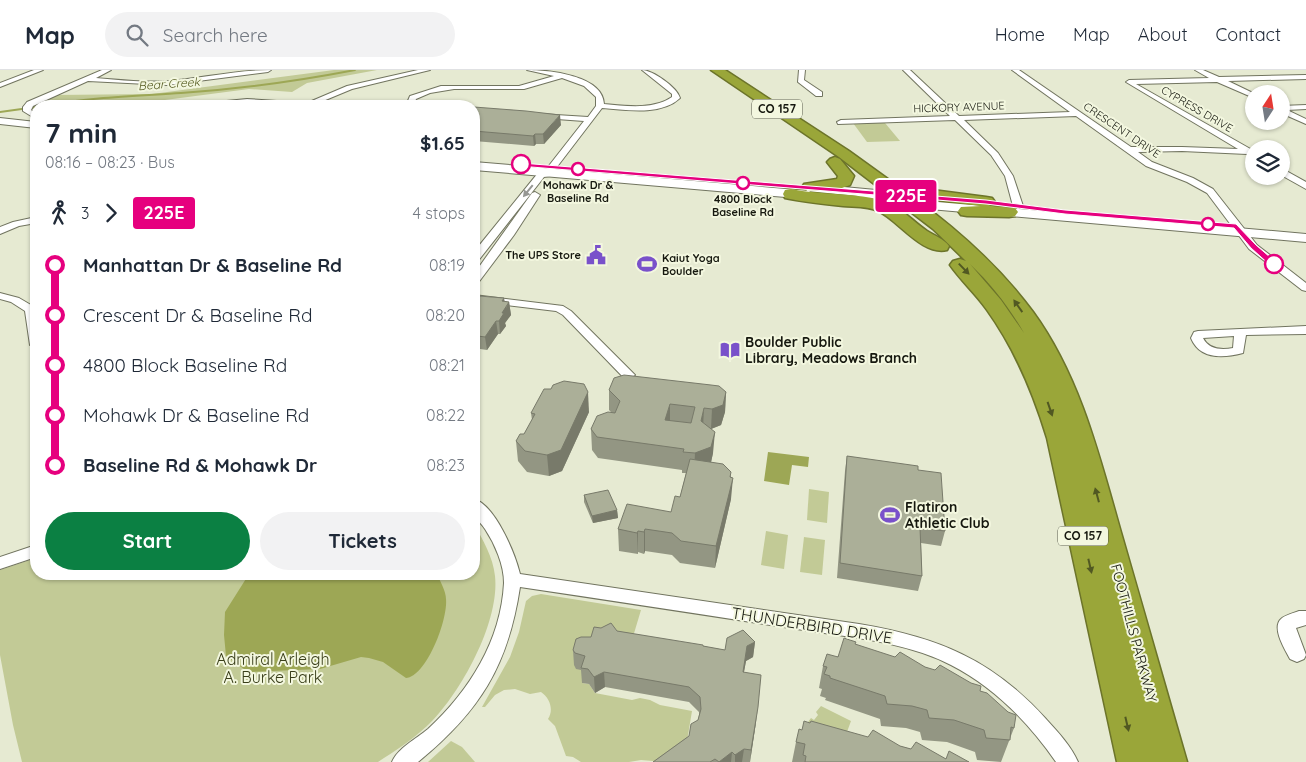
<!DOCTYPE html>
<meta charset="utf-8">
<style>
body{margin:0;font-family:Quicksand,sans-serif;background:#f2f2f3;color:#1f2937;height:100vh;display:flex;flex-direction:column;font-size:19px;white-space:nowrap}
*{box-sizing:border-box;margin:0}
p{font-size:16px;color:#747a83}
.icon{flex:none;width:28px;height:28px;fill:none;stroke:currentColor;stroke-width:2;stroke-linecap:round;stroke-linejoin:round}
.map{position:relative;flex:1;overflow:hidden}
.sheet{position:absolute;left:30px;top:30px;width:450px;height:480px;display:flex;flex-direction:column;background:#fff;border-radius:20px;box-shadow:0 1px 4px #0004}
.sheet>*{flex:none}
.badge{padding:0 10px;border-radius:4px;font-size:18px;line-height:32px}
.needle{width:32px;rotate:12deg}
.tools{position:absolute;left:1245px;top:15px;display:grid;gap:10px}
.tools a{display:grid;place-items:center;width:45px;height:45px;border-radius:50%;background:#fff;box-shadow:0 1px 4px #0004;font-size:25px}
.map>.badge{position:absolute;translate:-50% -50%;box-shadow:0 0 0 2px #fff}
.legs{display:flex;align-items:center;gap:8px;height:55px;padding:0 15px;font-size:16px}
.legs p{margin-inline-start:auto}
.head{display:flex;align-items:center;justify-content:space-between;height:85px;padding:0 15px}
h1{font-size:28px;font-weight:700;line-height:38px}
.action{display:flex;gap:10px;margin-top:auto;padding:10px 15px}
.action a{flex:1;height:58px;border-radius:30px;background:#0b8043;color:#fff;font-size:20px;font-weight:700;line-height:58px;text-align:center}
.action a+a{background:#f2f2f3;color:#1f2937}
ul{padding:0 15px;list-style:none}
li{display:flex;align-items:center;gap:18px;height:50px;font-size:19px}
li i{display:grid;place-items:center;width:8px;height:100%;margin:0 6px;background:currentColor}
li i::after{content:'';width:12px;height:12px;margin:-6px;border:4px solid;border-radius:50%;background:#fff}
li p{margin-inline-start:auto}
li:first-child i{background:linear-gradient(#0000 50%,currentColor 0)}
li:last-child i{background:linear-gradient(currentColor 50%,#0000 0)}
header{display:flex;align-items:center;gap:30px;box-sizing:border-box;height:70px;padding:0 25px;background:#fff;border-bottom:1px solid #e0e1e3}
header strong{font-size:24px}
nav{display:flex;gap:28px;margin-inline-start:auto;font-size:18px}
.search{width:350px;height:45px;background:#f2f2f3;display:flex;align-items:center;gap:12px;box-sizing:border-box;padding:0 18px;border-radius:28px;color:#747a83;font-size:19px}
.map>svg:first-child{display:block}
</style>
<header>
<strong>Map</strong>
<div class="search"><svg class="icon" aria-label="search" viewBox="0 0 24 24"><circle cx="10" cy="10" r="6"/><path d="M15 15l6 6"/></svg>Search here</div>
<nav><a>Home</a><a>Map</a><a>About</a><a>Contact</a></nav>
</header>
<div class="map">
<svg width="1306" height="692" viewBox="0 0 1306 692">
<rect width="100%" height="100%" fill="#e6ead2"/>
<!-- green -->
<g fill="#c2ca96">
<polygon points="334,0 377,0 307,13 292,22 249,19 119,36 64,35 36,36 36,39 33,39 36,34 54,25 152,24"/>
<polygon points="885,53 900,71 867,72 853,53"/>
<polygon points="809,419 829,422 827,453 807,450"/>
<path d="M 474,454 C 483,470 493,487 495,506 C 500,552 460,625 427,656 C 412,670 395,681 378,692 L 22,692 L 13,655 L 0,585 L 0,500 L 36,488 L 36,504 L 474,504 Z"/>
<polygon points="766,461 788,465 784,499 761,495"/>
<polygon points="804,467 825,470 822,505 800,502"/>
<path d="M 541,524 L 641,540 L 632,570 L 583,600 L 582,613 L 589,614 L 595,623 L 632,630 L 640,628 L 650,630 L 660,635 L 692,641 L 686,677 L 665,692 L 641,690 L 629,692 L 581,692 L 573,687 L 566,686 L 555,656 L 548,649 C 554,640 550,628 541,622 L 530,624 L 515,619 L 504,620 L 495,625 L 485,637 L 482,637 L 510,587 L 519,562 L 526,531 L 532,526 Z"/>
<polygon points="821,636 851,651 844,670 805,656 811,648 814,650 818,645 816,642"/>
<polygon points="451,671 462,677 475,692 428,692"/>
</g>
<!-- water -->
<g fill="#9da755">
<polygon points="768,382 809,387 808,397 792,395 789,415 764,411"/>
<path d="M 249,504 L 437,504 C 440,511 446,521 446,529 C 448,549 427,606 406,608 L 383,592 L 369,588 L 361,587 L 320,599 L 248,602 L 226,586 L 224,565 L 225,542 Z"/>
</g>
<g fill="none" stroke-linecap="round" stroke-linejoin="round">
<!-- stream -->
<g stroke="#9da755" stroke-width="2">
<path d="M 44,36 C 89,27 135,26 181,23 C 239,19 298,11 355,0"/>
<polyline points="0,42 36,37"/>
</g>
<defs>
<g id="street">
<polygon points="34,0 43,0 0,17 0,13"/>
<path d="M 102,0 L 111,0 L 96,8 C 120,10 145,13 169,11 C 203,8 237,0 271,0 L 268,2 L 167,15 L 88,11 L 33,36 L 31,40 L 36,44 L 36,49 L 23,41 L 23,37 L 27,32 Z"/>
<polygon points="418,0 430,0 352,19 311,36 247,33 192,36 196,34 247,29 307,33 347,16"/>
<path d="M 527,0 C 548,0 603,5 604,34 C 626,36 653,40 672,27 L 672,24 L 642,0 C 652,0 677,17 680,28 C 661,46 626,40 602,38 L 550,106 L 544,107 L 478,191 L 474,192 L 474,182 L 538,103 L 544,102 L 584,51 L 543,48 L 540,48 L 540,44 L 588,47 L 596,36 L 596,27 L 584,16 L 562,8 L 524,19 L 454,19 L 430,23 L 416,29 L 415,32 L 421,36 L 412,36 L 407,33 L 410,26 L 441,16 L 519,16 L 554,6 Z"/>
<polygon points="799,0 805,0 804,10 822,22 822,26 816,26 798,12"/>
<polygon points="903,0 910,0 959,46 1070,42 1012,0 1019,0 1131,77 1182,77 1238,79 1126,12 1129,10 1209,8 1195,0 1203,0 1219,7 1306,5 1306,9 1228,11 1255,24 1254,28 1217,12 1136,14 1254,81 1254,87 1247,84 1182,81 1138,82 1152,92 1193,108 1213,119 1257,175 1306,213 1306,221 1302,220 1249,179 1207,123 1187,112 1146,96 1076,46 964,50 998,83 1013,106 1023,136 1018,139 1013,136 1005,106 991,85 955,50 838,54 837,52 841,50 950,46"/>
<polygon points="1306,35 1306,39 1287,40 1306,49 1306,54 1281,43 1281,36"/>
<polygon points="1281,98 1306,112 1306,119 1281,105"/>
<polygon points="535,122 540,125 514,165 478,213 474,214 474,204 532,123"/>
<polygon points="36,147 36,153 19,156 0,164 0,157 13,152"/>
<polygon points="0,223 19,228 36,238 36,279 30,275 25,241 11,232 0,229"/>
<polygon points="474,225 563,236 571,241 635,305 629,309 624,308 563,245 556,241 474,231"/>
<path d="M 1306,256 L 1306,264 L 1246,265 L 1243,283 C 1224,288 1200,290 1191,268 L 1194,262 L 1198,261 ZM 1234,266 L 1233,278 C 1222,280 1209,280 1203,268 Z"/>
<path d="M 474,429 C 495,435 515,483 520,504 L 859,554 C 937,567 992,589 1046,649 C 1058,662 1071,676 1078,692 L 1056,692 C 1029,653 994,617 951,595 C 902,570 844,567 790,558 C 700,544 610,530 520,517 C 508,596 480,641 418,692 L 392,692 C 398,678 416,669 428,659 C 469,621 501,571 504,513 C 504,495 495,474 485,459 C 482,454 476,449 474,444 C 472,440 474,432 474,429 Z"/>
<polygon points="36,475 36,487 0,499 0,487"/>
<path d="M 1299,541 L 1306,541 L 1306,555 L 1296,558 L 1306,585 L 1304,589 L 1297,592 L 1290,589 C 1286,581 1271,558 1281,549 C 1285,545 1294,543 1299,541 Z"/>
</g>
<g id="secondary">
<polygon points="0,48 36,52 36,58 0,54"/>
<polygon points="474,92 809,121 815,125 809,129 474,100"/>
<polygon points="811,114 876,120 882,124 880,127 1306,164 1306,172 861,133 855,129 858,126 807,121 805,118 807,115"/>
</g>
<g id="highway">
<path d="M 711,0 L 725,0 L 849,81 L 892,112 L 901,113 L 917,118 L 986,127 L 992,128 L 995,132 L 989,136 L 1015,138 L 1018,142 L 1015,146 L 1009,147 L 967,146 L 961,145 L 958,141 L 961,137 L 981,136 L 913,127 C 958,160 1000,197 1033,242 C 1081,308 1100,389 1122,466 C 1144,541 1165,617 1187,692 L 1117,692 L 1047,368 C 1033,322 1015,279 987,240 C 976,224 961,211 950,195 L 953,191 L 960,189 L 966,191 L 933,159 L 839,87 ZM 970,194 C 992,215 1009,237 1024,263 L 1001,230 Z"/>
<polygon points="835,87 840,89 854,106 850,115 834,121 804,120 802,117 804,114 837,109 838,106 827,92 830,89"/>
<path d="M 791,119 C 818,125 868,123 890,133 C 903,140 915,153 927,161 C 935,166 944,169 949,176 L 947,180 C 922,186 898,150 878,141 C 868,136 854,137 843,136 C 823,134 804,132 785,128 L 783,124 L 785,120 Z"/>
</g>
</defs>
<!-- street casing -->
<use href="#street" stroke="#71745f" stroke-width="2"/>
<!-- secondary casing -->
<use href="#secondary" stroke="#71745f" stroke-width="2"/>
<!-- highway casing -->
<use href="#highway" stroke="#6c742a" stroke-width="3"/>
<!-- street -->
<use href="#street" fill="#fff" fill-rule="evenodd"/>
<!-- secondary -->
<use href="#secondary" fill="#fff" fill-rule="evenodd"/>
<!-- highway -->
<use href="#highway" fill="#9aa639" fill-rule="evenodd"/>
</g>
<!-- wall -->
<g fill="#939683">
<polygon points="474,37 561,55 544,74 536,74 534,76 474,71"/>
<polygon points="474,228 509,232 511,245 505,253 506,256 500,264 498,264 487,280 480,279 477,283 474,283"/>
<polygon points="609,320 726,322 725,342 721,355 711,359 713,383 711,392 731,407 731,429 715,498 680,493 672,485 645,481 644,484 638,482 638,484 619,481 618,459 671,442 680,427 686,403 682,403 682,400 598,388 592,380 591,359 612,343 609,340"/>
<polygon points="589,342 562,401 549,406 527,402 518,391 516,371 524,364 532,350 531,343"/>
<polygon points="847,386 918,400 945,461 941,476 921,473 922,506 918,521 837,508 845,401"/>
<polygon points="584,425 617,440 618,448 593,453 584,432"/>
<polygon points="617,561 725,580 755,572 753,587 746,591 744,602 756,652 750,692 653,692 689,666 698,650 699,645 699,642 689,632 605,617 595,623 589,614 582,613 581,600 576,599 574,595 573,580 591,567"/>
<polygon points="855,575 925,597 980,621 1014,658 1001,692 977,690 975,682 947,672 922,670 920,662 906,658 881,656 880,649 825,630 826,628 820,626 822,619 819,618 823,596"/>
<polygon points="802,660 900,676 946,689 969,692 792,692 796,672"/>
</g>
<!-- shaded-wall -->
<g fill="#787a6a">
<polygon points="560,45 561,55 544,74 543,64"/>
<polygon points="535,64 536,74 534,76 533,66"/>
<polygon points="504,228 506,238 509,232 511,245 505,253 506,256 500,264 499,251 502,231"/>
<polygon points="496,251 498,264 487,280 485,267"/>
<polygon points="478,266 480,279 477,283 475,270"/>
<polygon points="588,322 589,342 562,401 549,406 547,385"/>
<polygon points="726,322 725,342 721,355 711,359 712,339"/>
<polygon points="670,334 670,354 665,350"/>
<polygon points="704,338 703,358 701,351"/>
<polygon points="715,362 713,383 710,397 694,404 695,383"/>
<polygon points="731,402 730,418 733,408 731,429 715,498 716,476"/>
<polygon points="617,440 618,448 593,453 592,446"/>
<polygon points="645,459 645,481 644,484 644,462"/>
<polygon points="638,461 638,484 637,463"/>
<polygon points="755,572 753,587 746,591 741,617 747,576"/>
<polygon points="604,602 605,617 595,623 594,607"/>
<polygon points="758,637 756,652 750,692 751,680"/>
<polygon points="744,679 742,692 735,692 735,685"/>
<polygon points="732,682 731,692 719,692"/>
</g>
<!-- building -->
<g fill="#abaf98" stroke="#787a6a" fill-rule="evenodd">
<polygon points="474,37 526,41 560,45 543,64 535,64 533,66 474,61"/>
<polygon points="479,226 504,228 502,231 509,232 502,243 504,243 499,251 496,251 485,267 478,266 475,270 474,270 474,228 476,229"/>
<path d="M 624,305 L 711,315 L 719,316 L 726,322 L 723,335 L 712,339 L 704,338 L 701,351 L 715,362 L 711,377 L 695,383 L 683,382 L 684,379 L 597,367 L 591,359 L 597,346 L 608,342 L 615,343 L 620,331 L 609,320 L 614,308 ZM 670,334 L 695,337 L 691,353 L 665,350 Z"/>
<polygon points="564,311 584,314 588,322 561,380 547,385 525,381 516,371 520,364 524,364 535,344 531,343 544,319 551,319 553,315"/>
<polygon points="847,386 918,396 918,400 941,403 945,461 920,458 922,506 840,493"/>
<polygon points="690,389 723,394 731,402 730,407 733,408 716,476 681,471 672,463 645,459 644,462 638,461 637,463 618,459 627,434 671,442 675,426 680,427"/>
<polygon points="608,420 617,440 592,446 584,425"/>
<polygon points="611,553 617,561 703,575 703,576 725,580 727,568 743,560 755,572 747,576 743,602 761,605 758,637 751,680 744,679 735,685 732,682 719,692 715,689 710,692 653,692 689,666 691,654 698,650 701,639 700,627 689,617 604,602 594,607 588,599 581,598 585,586 575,583 573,580 576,569 581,567 591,567 594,557 601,558"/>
<polygon points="844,568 856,572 855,574 895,587 900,582 925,597 935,600 940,595 971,613 981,616 980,621 987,623 1008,642 1016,645 1014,658 1011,657 1010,670 986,668 984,660 954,650 929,648 927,640 912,636 887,634 885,626 830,608 830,606 824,604 827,597 823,596 827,584 838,587"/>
<polygon points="804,651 810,653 811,651 868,667 873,660 900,676 911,679 916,672 946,689 949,681 969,692 805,692 806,686 803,685 805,674 796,672 799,659 802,660"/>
</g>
<!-- one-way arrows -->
<defs><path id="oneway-solid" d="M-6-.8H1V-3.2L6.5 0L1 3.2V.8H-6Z" transform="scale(1.25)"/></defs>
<use fill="#969793" href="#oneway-solid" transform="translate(528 121) rotate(129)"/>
<g fill="#515822">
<use href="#oneway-solid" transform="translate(964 199) rotate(46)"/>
<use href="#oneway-solid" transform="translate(1018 236) rotate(-125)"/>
<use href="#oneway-solid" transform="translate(1050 339) rotate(71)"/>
<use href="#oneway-solid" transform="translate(1097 425) rotate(-105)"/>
<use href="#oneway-solid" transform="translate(1090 496) rotate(77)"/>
<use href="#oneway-solid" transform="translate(1127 654) rotate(77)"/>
</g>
<!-- line-1 -->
<polygon fill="#e6007e" stroke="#fff" points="521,93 986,130 1065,140 1236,154 1256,175 1278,194 1271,196 1251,178 1234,158 1065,144 986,134 519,96"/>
<!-- icons -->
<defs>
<symbol id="civic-bare" viewBox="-9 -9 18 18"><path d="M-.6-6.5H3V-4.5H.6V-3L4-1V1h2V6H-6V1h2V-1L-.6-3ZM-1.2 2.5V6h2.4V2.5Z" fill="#7951ca" stroke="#f3f7df" stroke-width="2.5" paint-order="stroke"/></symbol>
<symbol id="stadium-bare" viewBox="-9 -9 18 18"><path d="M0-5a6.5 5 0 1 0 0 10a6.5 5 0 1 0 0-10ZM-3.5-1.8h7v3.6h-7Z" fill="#7951ca" stroke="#f3f7df" stroke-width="2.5" paint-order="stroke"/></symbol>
<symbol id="library-bare" viewBox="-9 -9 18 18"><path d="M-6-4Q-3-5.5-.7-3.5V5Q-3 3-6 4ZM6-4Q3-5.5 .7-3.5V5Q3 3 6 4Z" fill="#7951ca" stroke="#f3f7df" stroke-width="2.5" paint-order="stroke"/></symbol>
</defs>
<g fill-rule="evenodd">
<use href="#civic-bare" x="582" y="171" width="28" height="28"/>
<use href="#stadium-bare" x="633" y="180" width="28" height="28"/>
<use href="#library-bare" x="716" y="266" width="28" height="28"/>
<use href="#stadium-bare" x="876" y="431" width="28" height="28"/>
</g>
<!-- markers -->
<g fill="#fff" stroke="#e6007e" stroke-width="2.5">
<circle cx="521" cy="94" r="9"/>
<circle cx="578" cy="99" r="6"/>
<circle cx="743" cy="113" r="6"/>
<circle cx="1208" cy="154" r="6"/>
<circle cx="1274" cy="194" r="9"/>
</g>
<g text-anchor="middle" stroke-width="4" stroke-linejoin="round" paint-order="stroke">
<!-- far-street labels -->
<g font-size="11" fill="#16180f" stroke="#f3f7df">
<text transform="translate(959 37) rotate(-2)" y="4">HICKORY AVENUE</text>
<text transform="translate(1197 39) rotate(30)" y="4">CYPRESS DRIVE</text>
<text transform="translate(1122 60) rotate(34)" y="4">CRESCENT DRIVE</text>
</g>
<!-- far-stop labels -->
<g font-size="11" font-weight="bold" fill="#16180f" stroke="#f3f7df">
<text x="578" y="119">Mohawk Dr &amp;<tspan x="578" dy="13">Baseline Rd</tspan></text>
<text x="743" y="133">4800 Block<tspan x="743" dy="13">Baseline Rd</tspan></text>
</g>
<!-- far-poi labels -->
<g font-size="11" font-weight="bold" fill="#16180f" stroke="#f3f7df" text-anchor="end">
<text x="581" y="189">The UPS Store</text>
<text x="662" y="192" text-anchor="start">Kaiut Yoga<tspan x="662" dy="13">Boulder</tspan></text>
</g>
<!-- far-water labels -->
<g font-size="12" font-style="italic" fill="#53591e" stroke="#f3f7df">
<text transform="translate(169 14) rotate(-4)" y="4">Bear Creek</text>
</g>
<!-- shield labels -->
<g fill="#f3f7df" stroke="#585b4d" stroke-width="1">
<rect x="752" y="29.5" width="50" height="19" rx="4"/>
<rect x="1058" y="456.5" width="50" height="19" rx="4"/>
</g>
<g font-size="12" font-weight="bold" fill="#16180f">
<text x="777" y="43">CO 157</text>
<text x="1083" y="470">CO 157</text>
</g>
<!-- poi labels -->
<g font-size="14" font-weight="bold" fill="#16180f" stroke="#f3f7df" text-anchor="start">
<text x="745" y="277">Boulder Public<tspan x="745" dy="16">Library, Meadows Branch</tspan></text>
<text x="905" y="442">Flatiron<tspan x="905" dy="16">Athletic Club</tspan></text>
</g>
<!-- street labels -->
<g font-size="14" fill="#16180f" stroke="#f3f7df">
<text transform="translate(1134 563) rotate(75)" y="5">FOOTHILLS PARKWAY</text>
</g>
<!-- near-street labels -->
<g font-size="16" fill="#16180f" stroke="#f3f7df">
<text transform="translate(812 555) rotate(9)" y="6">THUNDERBIRD DRIVE</text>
</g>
<!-- near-park labels -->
<g font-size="16" fill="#393e1a" stroke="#f3f7df">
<text x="273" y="595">Admiral Arleigh<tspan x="273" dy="18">A. Burke Park</tspan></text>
</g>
</g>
</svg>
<div class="tools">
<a><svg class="needle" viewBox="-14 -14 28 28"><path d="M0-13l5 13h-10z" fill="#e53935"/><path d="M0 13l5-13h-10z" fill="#747a83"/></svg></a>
<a><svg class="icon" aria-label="layers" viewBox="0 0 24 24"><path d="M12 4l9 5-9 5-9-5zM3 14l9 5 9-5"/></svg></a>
</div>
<b class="badge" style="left:906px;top:126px;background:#e6007e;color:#fff">225E</b>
<section class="sheet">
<div class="head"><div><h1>7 min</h1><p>08:16 – 08:23 · Bus</p></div><b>$1.65</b></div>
<div class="legs"><svg class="icon" aria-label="walk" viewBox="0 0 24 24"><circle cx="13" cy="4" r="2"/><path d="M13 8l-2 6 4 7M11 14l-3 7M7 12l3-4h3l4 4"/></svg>3<svg class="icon" aria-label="forward" viewBox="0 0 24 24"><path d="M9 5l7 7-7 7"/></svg><b class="badge" style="background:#e6007e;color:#fff">225E</b><p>4 stops</p></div>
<ul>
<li><i style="color:#e6007e"></i><b>Manhattan Dr &amp; Baseline Rd</b><p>08:19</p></li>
<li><i style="color:#e6007e"></i><span>Crescent Dr &amp; Baseline Rd</span><p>08:20</p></li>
<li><i style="color:#e6007e"></i><span>4800 Block Baseline Rd</span><p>08:21</p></li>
<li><i style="color:#e6007e"></i><span>Mohawk Dr &amp; Baseline Rd</span><p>08:22</p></li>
<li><i style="color:#e6007e"></i><b>Baseline Rd &amp; Mohawk Dr</b><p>08:23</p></li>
</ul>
<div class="action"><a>Start</a><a>Tickets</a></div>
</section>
</div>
